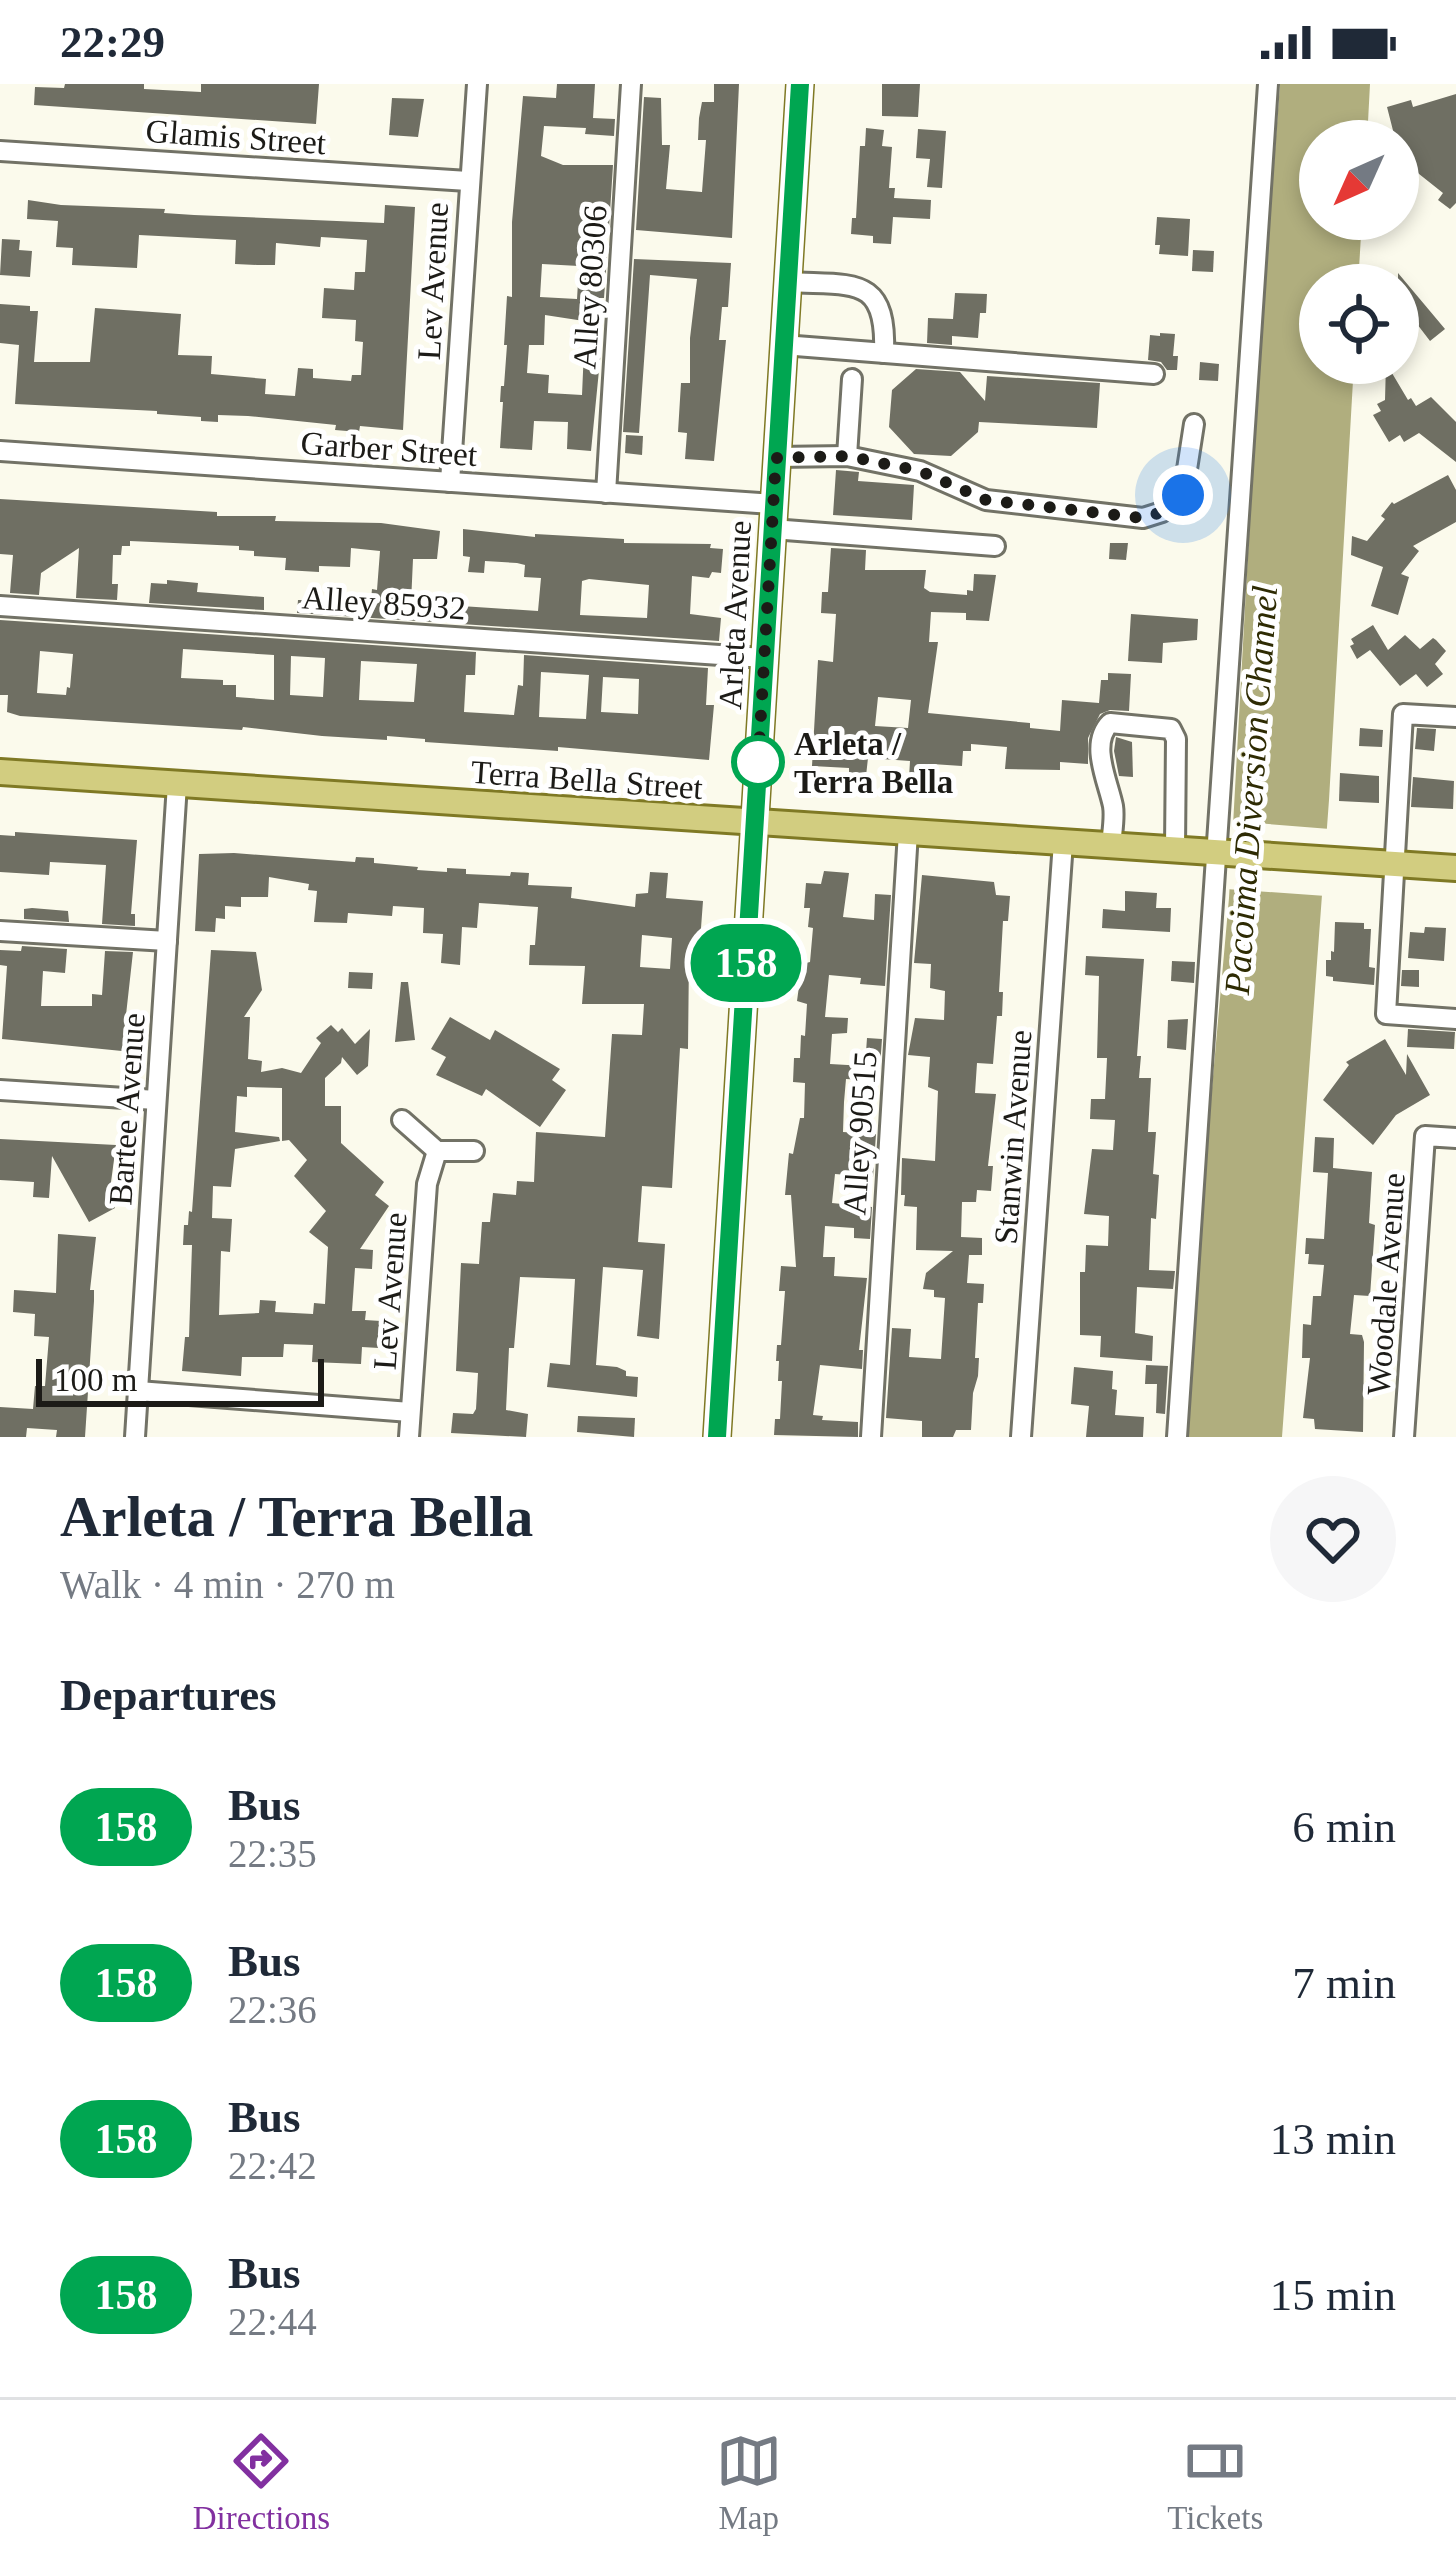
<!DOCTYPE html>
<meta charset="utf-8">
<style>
body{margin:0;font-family:"Times New Roman",serif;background:#f6f6f7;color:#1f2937;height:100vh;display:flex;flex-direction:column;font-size:45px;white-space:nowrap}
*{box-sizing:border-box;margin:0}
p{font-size:39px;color:#747a83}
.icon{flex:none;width:66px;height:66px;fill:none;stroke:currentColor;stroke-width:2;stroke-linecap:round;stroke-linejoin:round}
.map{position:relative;height:1353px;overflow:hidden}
.details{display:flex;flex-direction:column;background:#fff;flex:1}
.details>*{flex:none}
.badge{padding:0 24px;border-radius:39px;font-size:42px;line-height:78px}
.needle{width:78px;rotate:225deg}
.fabs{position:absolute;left:1299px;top:36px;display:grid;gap:24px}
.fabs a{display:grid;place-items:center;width:120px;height:120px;border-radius:50%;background:#fff;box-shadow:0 6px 18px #0003;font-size:60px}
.scale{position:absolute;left:36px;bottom:30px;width:288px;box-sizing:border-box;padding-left:12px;border:6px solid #1c1b17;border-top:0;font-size:33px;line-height:42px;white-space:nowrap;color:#1c1b17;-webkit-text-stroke:9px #fff;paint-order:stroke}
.you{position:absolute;width:60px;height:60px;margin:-30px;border:9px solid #fff;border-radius:50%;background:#1a73e8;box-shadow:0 0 0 18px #1a73e833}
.map>.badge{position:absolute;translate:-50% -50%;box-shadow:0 0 0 6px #fff}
h2{padding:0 60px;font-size:45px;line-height:108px}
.round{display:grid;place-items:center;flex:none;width:126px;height:126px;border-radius:63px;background:#f6f6f7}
.headline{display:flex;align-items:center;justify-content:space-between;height:204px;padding:0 60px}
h1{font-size:57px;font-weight:600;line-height:90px}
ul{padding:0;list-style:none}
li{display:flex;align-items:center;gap:36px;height:156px;padding:0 60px}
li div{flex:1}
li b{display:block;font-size:45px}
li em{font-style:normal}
li .badge{min-width:132px;font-weight:700;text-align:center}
.status{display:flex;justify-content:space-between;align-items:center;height:84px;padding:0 60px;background:#fff;direction:ltr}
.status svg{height:33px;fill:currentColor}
.menu{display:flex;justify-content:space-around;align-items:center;height:168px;border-top:3px solid #e0e1e3;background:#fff;font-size:33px;color:#747a83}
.menu a{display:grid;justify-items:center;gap:6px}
.menu .selected{color:#8230a0}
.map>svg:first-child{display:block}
</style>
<div class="status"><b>22:29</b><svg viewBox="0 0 49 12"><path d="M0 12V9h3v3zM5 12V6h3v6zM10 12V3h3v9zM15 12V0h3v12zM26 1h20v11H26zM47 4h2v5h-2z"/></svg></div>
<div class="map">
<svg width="1456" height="1353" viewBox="0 0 1456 1353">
<rect width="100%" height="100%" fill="#fbfaec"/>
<!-- water -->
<polygon fill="#b0ae7e" points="1280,0 1370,0 1367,57 1320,57 1320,135 1362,135 1358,201 1320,201 1320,279 1354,279 1329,716 1282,1353 1188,1353 1205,1082 1229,814 1258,288"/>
<!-- pier -->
<polygon fill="#fbfaec" points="1230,737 1330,745 1326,812 1226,805"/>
<!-- building -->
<g fill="#6f6f63" fill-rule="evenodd">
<polygon points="65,0 144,0 144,5 201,8 201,0 319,0 316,40 34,21 35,3 64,4"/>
<path d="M 557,0 L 595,0 L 593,34 L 615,35 L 614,52 L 585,50 L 586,44 L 544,42 L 541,72 L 563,81 L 613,81 L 609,144 L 582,142 L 580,172 L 607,173 L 604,214 L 599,214 L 597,239 L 545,231 L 544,261 L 529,261 L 527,289 L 549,291 L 548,309 L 582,311 L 584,265 L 601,266 L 591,367 L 567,365 L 568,338 L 534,337 L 532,366 L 500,364 L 503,318 L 500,318 L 501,302 L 504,302 L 507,261 L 504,261 L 507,212 L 512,213 L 512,138 L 523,12 L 556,14 ZM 542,180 L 579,182 L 577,215 L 540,213 Z"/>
<polygon points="714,0 739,0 732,154 636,146 644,13 661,14 662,61 670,61 666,105 702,108 706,56 698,56 699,34 702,18 714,18"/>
<polygon points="882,0 920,0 918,33 882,32"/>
<polygon points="1456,10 1456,119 1450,125 1438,116 1443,109 1409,82 1398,66 1387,23 1411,16 1413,23"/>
<polygon points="392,14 424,15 418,53 389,51"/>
<polygon points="866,44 884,46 882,62 892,63 889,104 895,104 894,114 931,116 930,135 893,133 891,160 873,159 873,152 851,150 852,134 856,134 860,62 865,62"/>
<polygon points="918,45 946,47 942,104 927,103 930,75 916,74"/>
<polygon points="28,116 61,121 165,125 164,129 194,131 384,139 385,121 415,123 403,346 360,342 359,348 335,346 336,341 248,332 218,331 218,338 201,337 201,333 157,330 157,327 15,320 19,261 0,259 0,220 30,222 30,227 38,227 34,278 90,278 95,224 181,230 178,271 212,272 211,290 266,295 265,310 295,312 298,284 313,285 313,294 351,297 352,291 361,291 363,258 355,257 356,236 322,234 324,204 354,206 355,188 365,188 367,156 321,153 320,163 276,159 275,181 257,181 235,180 236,156 139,151 137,184 72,181 73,164 56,163 58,137 27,135"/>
<polygon points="1157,133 1190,135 1188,172 1159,170 1160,161 1155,161"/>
<polygon points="2,155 20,156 19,166 32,167 30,193 0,191"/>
<polygon points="1193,166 1214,167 1213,188 1192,187"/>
<polygon points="634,175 731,179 728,223 722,223 719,256 726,256 714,377 685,375 687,349 678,348 681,299 690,299 690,254 697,195 650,191 639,349 623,348"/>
<polygon points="1398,189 1445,245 1430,257 1417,240 1398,254"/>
<polygon points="955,209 987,210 986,229 980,229 978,254 952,252 952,261 927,259 928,234 953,235"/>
<polygon points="1160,249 1175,250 1173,272 1178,272 1177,286 1167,286 1161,278 1148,276 1150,251 1160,252"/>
<polygon points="1200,278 1219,280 1218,297 1199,296"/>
<polygon points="1386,279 1408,316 1411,314 1416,322 1431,313 1456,338 1456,378 1419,349 1404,358 1400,351 1389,358 1373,331 1381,327 1377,320 1385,316"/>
<polygon points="916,285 960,288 985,317 987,292 1100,299 1097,344 979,338 978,348 951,372 914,370 889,343 892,306"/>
<polygon points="626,351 643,352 642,371 625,369"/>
<polygon points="836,386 859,388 858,397 914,401 912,436 833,431"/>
<polygon points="1448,391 1456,406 1456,438 1413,462 1419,467 1401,490 1409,493 1398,531 1371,522 1383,483 1351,471 1352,452 1367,457 1385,435 1381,432 1392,418 1394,420"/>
<polygon points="0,415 217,428 217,432 276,432 275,437 381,439 440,447 437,475 413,475 411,519 434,520 432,538 297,529 298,516 371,516 372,505 377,506 380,467 351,464 350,483 319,482 319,488 285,486 286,474 254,472 254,467 239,466 239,462 130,457 130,462 122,462 121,471 113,471 112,500 118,500 117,516 76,514 79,464 41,489 39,511 10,509 13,471 0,470"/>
<path d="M 463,445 L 535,453 L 535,450 L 624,455 L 624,459 L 711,460 L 710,464 L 723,465 L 721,489 L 712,488 L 709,494 L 692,492 L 690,530 L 721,534 L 719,557 L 461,540 L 461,522 L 538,527 L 541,494 L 524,493 L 525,481 L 517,479 L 485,477 L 484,489 L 468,488 L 470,473 L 463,472 ZM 589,495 L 649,501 L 647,534 L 580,531 L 582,497 Z"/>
<polygon points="1110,459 1128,459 1126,476 1109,475"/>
<path d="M 831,464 L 866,466 L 865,486 L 926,486 L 924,504 L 930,508 L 967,511 L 967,506 L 973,507 L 974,490 L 996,491 L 989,537 L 966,536 L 966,529 L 931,528 L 929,558 L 938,558 L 928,629 L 1030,639 L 1030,644 L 1060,647 L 1062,616 L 1099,619 L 1101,596 L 1108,596 L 1108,589 L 1131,590 L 1129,627 L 1110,626 L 1100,630 L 1088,654 L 1088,680 L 1060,678 L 1060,686 L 1005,685 L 1007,663 L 971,660 L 971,667 L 963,667 L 962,682 L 932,680 L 931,695 L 909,694 L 910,677 L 868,674 L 865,701 L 849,700 L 849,684 L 812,682 L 818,576 L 833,578 L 836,530 L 821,529 L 822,508 L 828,508 ZM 878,613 L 911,616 L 908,644 L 875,642 Z"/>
<polygon points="167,496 198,499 197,508 264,513 264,526 149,519 151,499 167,500"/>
<polygon points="1131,530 1198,535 1197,556 1163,559 1162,579 1128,577"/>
<path d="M 0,536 L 476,568 L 475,591 L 466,591 L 464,628 L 514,631 L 518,601 L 523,602 L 524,571 L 708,584 L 706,621 L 714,621 L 709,676 L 558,663 L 558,667 L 425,658 L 425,655 L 387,652 L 387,656 L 322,652 L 243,643 L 242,646 L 20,632 L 7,628 L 8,611 L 0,611 ZM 183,565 L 274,571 L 274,616 L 236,613 L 236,601 L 223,601 L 223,596 L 181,594 ZM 40,567 L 73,570 L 70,604 L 67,603 L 66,611 L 37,609 ZM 291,572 L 325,574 L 323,613 L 290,611 ZM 361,577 L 417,580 L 414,618 L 359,616 ZM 541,588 L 589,591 L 586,635 L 539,633 ZM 603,593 L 639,595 L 638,630 L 601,628 Z"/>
<polygon points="1373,541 1388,566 1405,551 1420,565 1433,554 1436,556 1446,567 1435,580 1443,590 1427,603 1416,590 1400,602 1370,566 1357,575 1350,562 1354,560 1351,555"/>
<polygon points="1360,644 1383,646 1382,663 1359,662"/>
<polygon points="1417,644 1436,645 1434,667 1415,665"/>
<polygon points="1116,653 1132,658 1133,693 1119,692 1114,667"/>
<polygon points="1340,689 1379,692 1379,719 1339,717"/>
<polygon points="1413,693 1454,697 1453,725 1411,723"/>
<polygon points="15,748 137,756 131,830 135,830 135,842 102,840 106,781 50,778 49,791 0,788 0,751 15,752"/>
<path d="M 234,769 L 355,778 L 356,773 L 374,774 L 374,779 L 418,783 L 417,786 L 447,788 L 447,784 L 466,785 L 466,790 L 510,792 L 511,788 L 529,789 L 528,801 L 572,803 L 571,814 L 635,823 L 636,810 L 648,809 L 650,788 L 668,789 L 666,814 L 703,817 L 699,871 L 689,871 L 688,965 L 680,964 L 672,1104 L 642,1102 L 638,1158 L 665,1160 L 659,1255 L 637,1252 L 643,1186 L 603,1183 L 596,1281 L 617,1283 L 626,1287 L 626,1292 L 638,1293 L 637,1313 L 547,1303 L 550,1279 L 570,1281 L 575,1195 L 520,1193 L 514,1264 L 509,1264 L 506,1326 L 528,1330 L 526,1353 L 451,1349 L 453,1329 L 473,1330 L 476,1325 L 478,1289 L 456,1287 L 461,1179 L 479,1180 L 482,1138 L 490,1138 L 493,1109 L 516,1111 L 517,1097 L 534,1098 L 536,1048 L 605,1053 L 612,950 L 642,951 L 644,920 L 582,920 L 585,882 L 529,881 L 530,861 L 535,861 L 538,823 L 479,819 L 477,844 L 462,843 L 460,881 L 441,879 L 443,850 L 423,849 L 424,824 L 393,822 L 392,832 L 348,829 L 347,839 L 314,838 L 317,807 L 308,806 L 309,800 L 269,793 L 268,813 L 241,813 L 241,823 L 225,822 L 225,835 L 216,834 L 215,848 L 195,847 L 199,770 ZM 642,851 L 672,854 L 670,885 L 640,883 Z"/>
<polygon points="824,787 849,789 843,833 874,836 875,810 891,811 885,902 860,900 861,894 829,891 825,933 848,934 847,949 832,950 830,980 865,982 867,954 882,955 879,997 846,995 844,1018 843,1048 876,1050 873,1093 835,1090 832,1119 872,1123 870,1155 854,1154 854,1144 825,1142 823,1173 835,1173 834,1192 867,1194 859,1266 863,1266 862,1285 820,1281 813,1331 823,1332 822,1336 858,1338 858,1353 774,1351 775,1335 780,1335 782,1297 778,1297 779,1277 776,1277 777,1261 781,1261 785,1207 779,1207 781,1182 796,1183 791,1111 785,1111 789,1069 793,1070 800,1034 804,1034 805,999 793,998 794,974 800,974 801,951 805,952 807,920 797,917 802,880 810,878 813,844 808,843 810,824 804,824 806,799 821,800"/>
<polygon points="922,791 994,798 996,811 1010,812 1008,837 1003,837 999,908 1003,908 1002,932 997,932 993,980 977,979 975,1009 996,1010 988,1082 993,1082 991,1107 977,1106 976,1118 962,1118 961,1153 982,1154 982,1171 969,1171 967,1199 984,1200 983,1219 978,1219 975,1274 979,1274 978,1292 973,1309 971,1346 956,1346 953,1353 922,1353 922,1337 886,1334 892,1244 911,1245 909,1273 941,1275 945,1214 934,1213 934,1206 923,1205 926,1189 953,1167 916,1166 917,1123 904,1122 905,1111 901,1111 902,1074 935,1077 938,1007 928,1003 930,973 908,971 915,934 944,936 945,907 930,904 931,880 914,879"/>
<polygon points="1125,807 1157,809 1156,824 1171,824 1170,848 1102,844 1103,825 1125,827"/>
<polygon points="32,824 68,827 69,838 24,835 24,825"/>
<polygon points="1335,838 1364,839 1364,845 1371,845 1369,883 1375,884 1374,901 1333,897 1333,893 1326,892 1326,876 1331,876 1331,867 1334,868"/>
<polygon points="1425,843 1446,844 1444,877 1408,874 1410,848 1424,849"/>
<polygon points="22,862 67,865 65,889 43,887 41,922 92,922 92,910 102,911 105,867 133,868 122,967 2,955 7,882 0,881 0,866 21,867"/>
<path d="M 211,866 L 256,868 L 262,906 L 244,933 L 250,933 L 248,975 L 262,977 L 261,988 L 282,984 L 301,989 L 321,959 L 316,954 L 331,941 L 338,948 L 342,944 L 355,960 L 370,945 L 368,982 L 357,991 L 342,973 L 341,979 L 325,994 L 325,1022 L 341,1022 L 341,1059 L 384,1098 L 375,1111 L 389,1122 L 360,1165 L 373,1166 L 372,1185 L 355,1184 L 352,1227 L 366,1227 L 365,1236 L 381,1237 L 379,1264 L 362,1263 L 361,1280 L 312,1278 L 313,1261 L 284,1260 L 283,1273 L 242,1273 L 241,1292 L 182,1287 L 185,1253 L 189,1253 L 192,1161 L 183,1161 L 184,1141 L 188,1141 L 189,1127 L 192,1128 ZM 247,1003 L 282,1004 L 282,1057 L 289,1056 L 307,1076 L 294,1092 L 326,1127 L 309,1148 L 328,1163 L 325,1220 L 314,1219 L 313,1230 L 275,1228 L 276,1217 L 260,1216 L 259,1229 L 219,1231 L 221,1167 L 230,1168 L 232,1135 L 212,1134 L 213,1102 L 231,1103 L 235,1065 L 280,1057 L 279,1053 L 235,1048 L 237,1012 L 247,1013 Z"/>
<polygon points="1086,872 1144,875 1137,972 1141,972 1139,994 1151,994 1148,1048 1156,1048 1153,1090 1159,1091 1156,1135 1151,1134 1149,1186 1175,1187 1173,1205 1137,1203 1135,1249 1153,1252 1152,1277 1100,1273 1101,1252 1080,1251 1080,1188 1085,1188 1086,1161 1108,1162 1109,1132 1084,1130 1092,1065 1113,1066 1115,1036 1090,1035 1091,1015 1105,1015 1107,974 1097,974 1099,892 1085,891"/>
<polygon points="1172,877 1195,878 1194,899 1171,897"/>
<polygon points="1402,886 1419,886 1419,903 1401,902"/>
<polygon points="349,888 373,889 372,905 348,904"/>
<polygon points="401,898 408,898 415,956 395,958"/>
<polygon points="450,933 490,956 495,946 560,985 552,996 566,1006 540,1043 486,1005 482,1012 436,991 446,973 431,965"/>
<polygon points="1188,935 1186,966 1167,964 1168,936"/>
<polygon points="1408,945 1455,948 1454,965 1407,963"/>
<polygon points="1385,955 1406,991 1407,970 1430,1011 1396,1031 1373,1061 1323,1016 1349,981 1346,978"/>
<polygon points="1315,1053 1334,1054 1333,1084 1372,1088 1369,1139 1375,1141 1370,1212 1354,1211 1350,1250 1362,1251 1364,1258 1363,1348 1315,1345 1314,1335 1303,1334 1310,1274 1302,1274 1303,1240 1311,1241 1313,1212 1321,1212 1324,1181 1308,1180 1309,1170 1305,1170 1306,1154 1324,1155 1328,1089 1313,1088"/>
<polygon points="0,1055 116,1061 109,1113 115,1124 89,1138 52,1072 49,1114 33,1113 34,1098 0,1096"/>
<polygon points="58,1150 96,1153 90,1206 94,1206 94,1217 85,1353 56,1353 57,1346 27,1344 26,1353 0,1353 0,1323 33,1325 35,1302 45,1302 49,1253 34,1252 35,1230 13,1228 14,1206 56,1209"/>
<polygon points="1146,1281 1168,1282 1165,1330 1156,1329 1157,1300 1145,1300"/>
<polygon points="1074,1283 1113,1287 1112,1305 1117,1306 1115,1331 1144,1333 1143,1353 1086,1353 1089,1322 1071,1320"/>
<polygon points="578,1332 635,1334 634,1353 577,1348"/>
</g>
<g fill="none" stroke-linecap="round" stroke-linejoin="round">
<defs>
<g id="minor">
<polyline points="0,67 468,97"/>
<path d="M 788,198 C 852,202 887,190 884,269"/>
<polyline points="783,261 1154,290"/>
<polyline points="0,367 773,420"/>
<polyline points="847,372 852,295"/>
<polyline points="776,373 847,372 920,387 986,416 1143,434 1162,428 1183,411 1194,340"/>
<polyline points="450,398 477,0"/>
<polyline points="606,409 631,0"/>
<polyline points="772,445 995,462"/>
<polyline points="0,522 764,574"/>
<polyline points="1456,633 1403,630 1386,930 1456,935"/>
<path d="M 1111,761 C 1112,749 1115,734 1113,722 C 1108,697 1089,660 1110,639 L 1171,645 L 1176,655 L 1175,765"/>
<polyline points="0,847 167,857"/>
<polyline points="0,1006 156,1016"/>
<polyline points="402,1036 437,1067 474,1067"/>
<polyline points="138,1307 410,1328"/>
<polyline points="135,1353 177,700"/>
<polyline points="409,1353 427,1100 437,1067"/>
<polyline points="871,1353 908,748"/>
<polyline points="1021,1353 1063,758"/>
<polyline points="1177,1353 1268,0"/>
<polyline points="1404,1353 1425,1052 1456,1054"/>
</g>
<g id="major">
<polyline points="0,688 1456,784"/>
<polyline points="717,1353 800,0"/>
</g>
</defs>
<!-- minor casing -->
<use href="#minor" stroke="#727266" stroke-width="24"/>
<!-- major casing -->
<use href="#major" stroke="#7f7924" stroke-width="30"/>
<!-- minor -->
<use href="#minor" stroke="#fff" stroke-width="18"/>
<!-- major -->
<use href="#major" stroke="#d2cd80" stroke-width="24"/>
</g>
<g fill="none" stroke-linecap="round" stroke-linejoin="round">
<defs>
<polyline id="line" points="717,1353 800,0"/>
</defs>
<!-- line casing -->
<use href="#line" stroke="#fff" stroke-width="27"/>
<!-- line -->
<use href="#line" stroke="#00a651" stroke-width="18"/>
<!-- walk -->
<polyline stroke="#1c1b17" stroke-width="12" stroke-dasharray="0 21.6" points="758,678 757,698 776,374 847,372 920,387 986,416 1143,434 1162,428 1183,411"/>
</g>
<!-- markers -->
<circle fill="#fff" stroke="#00a651" stroke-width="6" cx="758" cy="678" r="24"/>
<g text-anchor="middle" stroke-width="10" stroke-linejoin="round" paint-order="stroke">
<!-- street labels -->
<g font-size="33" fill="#1c1b17" stroke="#fff">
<text transform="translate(236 52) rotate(4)" y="12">Glamis Street</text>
<text transform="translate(432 197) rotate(-87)" y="12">Lev Avenue</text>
<text transform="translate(589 203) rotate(-86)" y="12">Alley 80306</text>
<text transform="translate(389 364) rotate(4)" y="12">Garber Street</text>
<text transform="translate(384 518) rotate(4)" y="12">Alley 85932</text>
<text transform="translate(734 531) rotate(-87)" y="12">Arleta Avenue</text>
<text transform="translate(587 695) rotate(4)" y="12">Terra Bella Street</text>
<text transform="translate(126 1025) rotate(-86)" y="12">Bartee Avenue</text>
<text transform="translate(859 1049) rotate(-86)" y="12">Alley 90515</text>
<text transform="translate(1012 1053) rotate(-86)" y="12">Stanwin Avenue</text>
<text transform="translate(1385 1200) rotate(-86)" y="12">Woodale Avenue</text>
<text transform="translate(389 1207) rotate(-86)" y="12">Lev Avenue</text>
</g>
<!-- stop labels -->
<g font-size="33" font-weight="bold" fill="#1c1b17" stroke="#fff" text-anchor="start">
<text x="794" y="671">Arleta /<tspan x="794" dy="38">Terra Bella</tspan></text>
</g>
<!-- water labels -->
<g font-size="36" font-style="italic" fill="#2e2b03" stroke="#fff">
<text transform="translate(1250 706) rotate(-86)" y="13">Pacoima Diversion Channel</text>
</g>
</g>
</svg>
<div class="fabs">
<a><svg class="needle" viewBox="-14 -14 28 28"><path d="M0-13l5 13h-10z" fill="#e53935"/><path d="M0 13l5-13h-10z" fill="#747a83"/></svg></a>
<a><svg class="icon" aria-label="locate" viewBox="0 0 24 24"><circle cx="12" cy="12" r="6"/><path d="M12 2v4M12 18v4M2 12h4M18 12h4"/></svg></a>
</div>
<div class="scale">100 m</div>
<div class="you" style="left:1183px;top:411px"></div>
<b class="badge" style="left:746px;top:879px;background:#00a651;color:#fff">158</b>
</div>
<section class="details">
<div class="headline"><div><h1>Arleta / Terra Bella</h1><p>Walk · 4 min · 270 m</p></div><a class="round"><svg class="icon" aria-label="heart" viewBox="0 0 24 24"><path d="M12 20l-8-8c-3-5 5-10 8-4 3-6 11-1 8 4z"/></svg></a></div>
<h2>Departures</h2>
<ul>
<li><span class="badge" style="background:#00a651;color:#fff">158</span><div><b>Bus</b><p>22:35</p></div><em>6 min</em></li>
<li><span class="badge" style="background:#00a651;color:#fff">158</span><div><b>Bus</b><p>22:36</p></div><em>7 min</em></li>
<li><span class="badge" style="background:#00a651;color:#fff">158</span><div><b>Bus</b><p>22:42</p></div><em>13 min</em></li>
<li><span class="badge" style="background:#00a651;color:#fff">158</span><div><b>Bus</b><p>22:44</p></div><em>15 min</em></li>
</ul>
</section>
<nav class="menu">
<a class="selected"><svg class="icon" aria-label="directions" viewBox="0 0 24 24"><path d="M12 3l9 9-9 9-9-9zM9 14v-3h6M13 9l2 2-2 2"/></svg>Directions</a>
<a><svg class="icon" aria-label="map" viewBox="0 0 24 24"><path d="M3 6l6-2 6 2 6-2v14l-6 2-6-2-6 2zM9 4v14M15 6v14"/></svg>Map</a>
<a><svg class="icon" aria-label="tickets" viewBox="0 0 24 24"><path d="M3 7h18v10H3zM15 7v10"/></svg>Tickets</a>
</nav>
